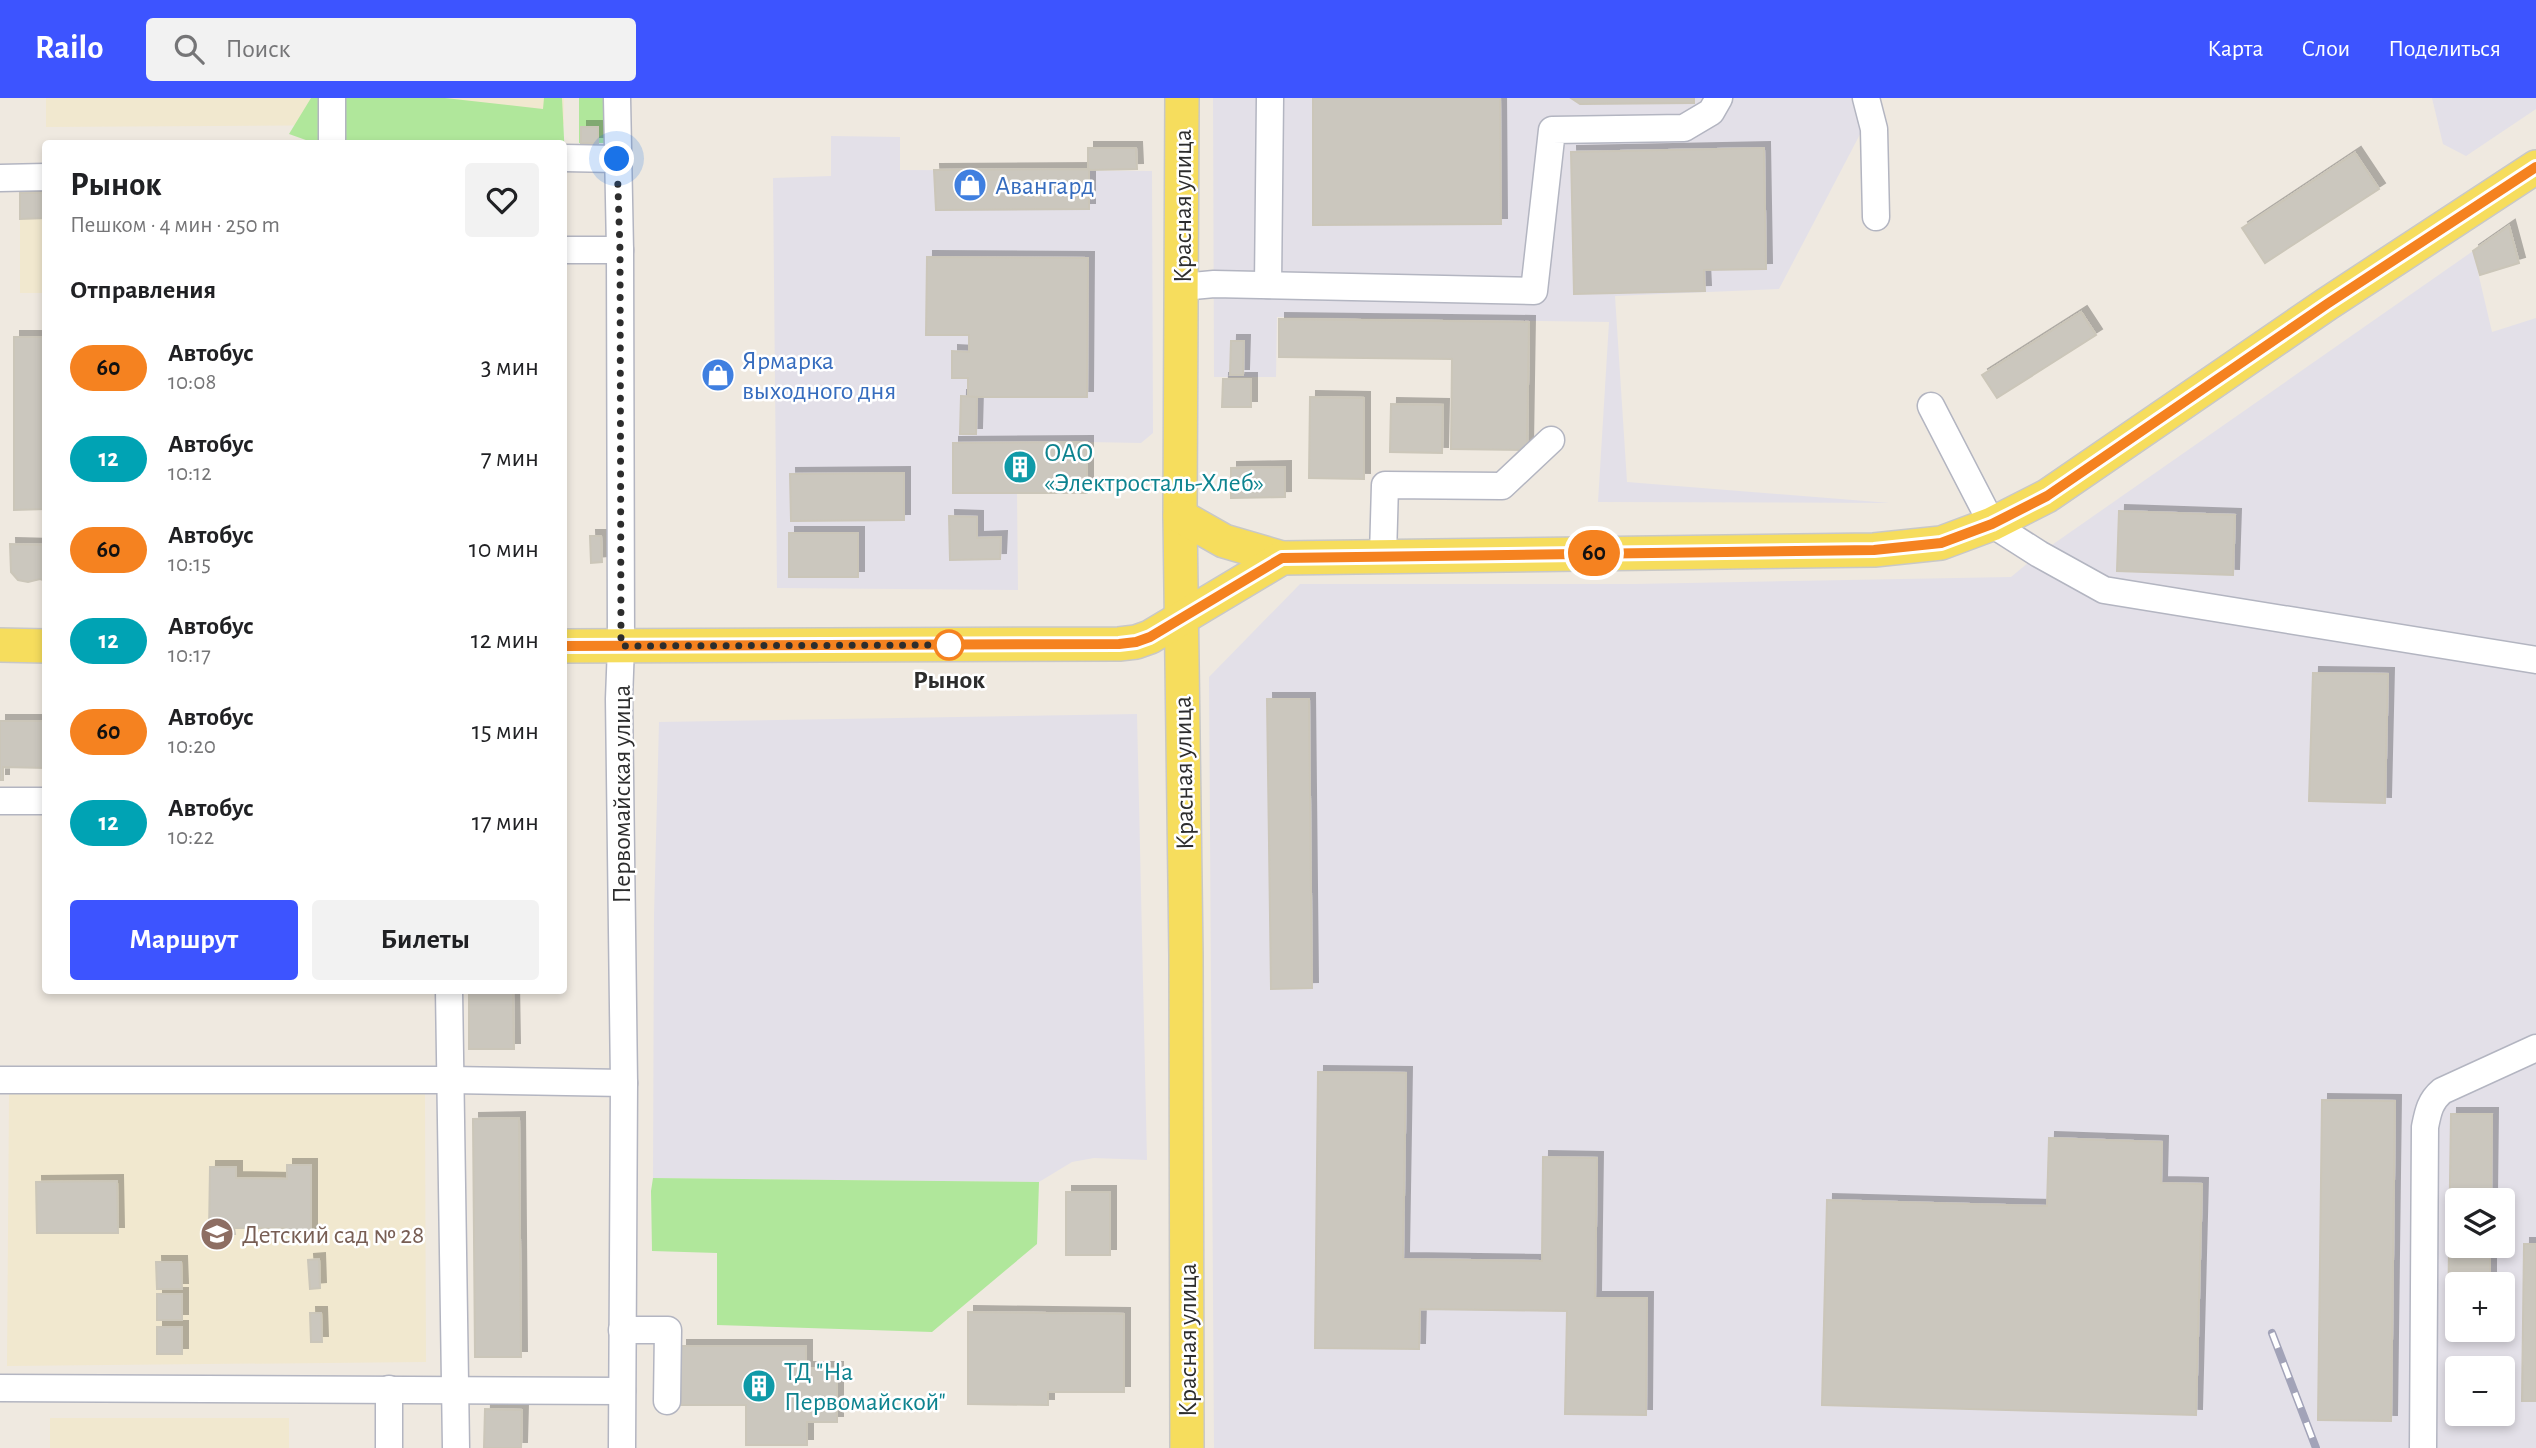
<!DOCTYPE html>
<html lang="ru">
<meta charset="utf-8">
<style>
body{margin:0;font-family:"Alegreya Sans",sans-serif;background:#f2f2f2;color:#202124;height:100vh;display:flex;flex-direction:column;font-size:26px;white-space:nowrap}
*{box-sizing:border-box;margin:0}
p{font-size:23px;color:#757577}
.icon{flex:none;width:38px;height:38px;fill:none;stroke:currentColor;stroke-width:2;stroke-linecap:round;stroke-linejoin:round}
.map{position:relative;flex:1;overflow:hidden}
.details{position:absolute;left:42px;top:42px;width:525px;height:854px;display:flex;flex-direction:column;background:#fff;border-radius:7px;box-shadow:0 4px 10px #0003}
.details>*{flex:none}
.badge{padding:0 14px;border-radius:23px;font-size:24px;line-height:46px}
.buttons{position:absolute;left:2445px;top:1090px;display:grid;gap:14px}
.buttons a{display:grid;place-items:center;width:70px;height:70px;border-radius:7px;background:#fff;box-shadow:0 4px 10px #0003;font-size:35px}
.you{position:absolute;width:35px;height:35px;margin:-18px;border:5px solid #fff;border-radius:50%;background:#1a73e8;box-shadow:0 0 0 10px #1a73e833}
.map>.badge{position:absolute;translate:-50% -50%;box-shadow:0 0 0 4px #fff}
h2{padding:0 28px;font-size:26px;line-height:63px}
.round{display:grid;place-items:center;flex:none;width:74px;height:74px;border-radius:7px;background:#f2f2f2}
.head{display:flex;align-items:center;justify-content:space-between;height:119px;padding:0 28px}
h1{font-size:33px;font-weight:700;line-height:52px}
.action{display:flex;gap:14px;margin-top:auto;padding:14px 28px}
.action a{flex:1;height:80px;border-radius:7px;background:#3d54ff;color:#fff;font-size:28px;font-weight:700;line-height:80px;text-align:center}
.action a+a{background:#f2f2f2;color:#202124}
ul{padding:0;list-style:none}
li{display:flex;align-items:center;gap:21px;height:91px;padding:0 28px}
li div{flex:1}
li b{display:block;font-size:26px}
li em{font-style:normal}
li .badge{min-width:77px;font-weight:700;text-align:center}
header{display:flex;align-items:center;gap:42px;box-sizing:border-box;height:98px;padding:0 35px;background:#3d54ff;color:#fff}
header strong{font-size:33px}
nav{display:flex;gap:38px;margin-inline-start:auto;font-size:24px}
.search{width:490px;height:63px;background:#f2f2f2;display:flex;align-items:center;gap:18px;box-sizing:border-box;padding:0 24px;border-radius:7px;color:#757577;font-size:26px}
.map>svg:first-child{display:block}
</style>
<header>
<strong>Railo</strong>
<div class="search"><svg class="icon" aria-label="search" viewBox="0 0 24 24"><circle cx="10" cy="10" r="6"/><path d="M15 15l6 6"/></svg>Поиск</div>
<nav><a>Карта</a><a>Слои</a><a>Поделиться</a></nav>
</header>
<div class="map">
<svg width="2536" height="1350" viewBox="0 0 2536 1350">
<defs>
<filter id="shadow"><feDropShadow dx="6" dy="-6" stdDeviation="0" flood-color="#0004"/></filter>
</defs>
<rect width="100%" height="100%" fill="#efe9e0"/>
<!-- industrial -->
<g fill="#e3e0e8" fill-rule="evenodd">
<polygon points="1213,0 1879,0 1779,191 1615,198 1627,384 1890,405 1598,404 1609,224 1277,219 1276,279 1214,279"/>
<polygon points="2432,0 2536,0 2536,11 2466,58 2443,46"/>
<polygon points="831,38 900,39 900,72 1152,73 1153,335 1141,345 1088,344 1088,394 1017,395 1018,492 777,490 773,80 831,78"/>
<path d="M 2473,153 L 2492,234 L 2536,220 L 2536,1350 L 1214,1350 L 1209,579 L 1300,486 L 1635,486 L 2011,479 L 2039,456 ZM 2457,1102 L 2502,1102 L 2502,1148 L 2457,1148 ZM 2457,1186 L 2502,1186 L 2502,1232 L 2457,1232 ZM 2457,1270 L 2502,1270 L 2502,1316 L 2457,1316 Z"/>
<polygon points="1137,616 1147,1062 1094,1060 1072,1064 1039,1084 653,1080 654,817 659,624"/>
</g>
<!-- education -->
<g fill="#f1e8cf">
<polygon points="46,0 564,0 564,26 46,29"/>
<rect x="20" y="66" width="25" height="129"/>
<polygon points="9,992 425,992 426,1264 7,1268"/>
<rect x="50" y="1320" width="239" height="30"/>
</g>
<!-- green -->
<g fill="#b0e79b">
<polygon points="311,0 445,0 543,11 544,0 562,0 565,60 564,60 564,46 317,46 289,36"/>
<rect x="579" y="0" width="25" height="45"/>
<polygon points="653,1080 1039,1084 1037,1146 932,1234 717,1227 717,1155 652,1153 651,1093"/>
</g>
<!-- building -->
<g fill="#cbc7be" stroke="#cbc6b9" stroke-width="2" filter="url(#shadow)">
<polygon points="1313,0 1500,0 1501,126 1313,127"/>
<polygon points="1571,0 1694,0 1694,5 1580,6"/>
<rect x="581" y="29" width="17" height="16"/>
<polygon points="1088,50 1136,50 1137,71 1088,72"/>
<polygon points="1764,50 1766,171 1704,172 1705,193 1574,196 1571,54"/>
<polygon points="2355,55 2379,91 2265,165 2242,130"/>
<polygon points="1089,71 1089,111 936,112 934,72"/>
<polygon points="20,95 46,95 46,120 20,121"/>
<polygon points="2509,128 2519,165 2480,177 2473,153"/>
<polygon points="927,159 1088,160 1087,299 968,299 968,280 952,280 952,253 969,254 969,237 926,237"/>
<polygon points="2081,214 2096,237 1997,300 1982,277"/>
<polygon points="1279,221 1529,224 1527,352 1451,351 1452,261 1279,259"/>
<polygon points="14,239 46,239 46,411 14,412"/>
<polygon points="1231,243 1244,243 1243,277 1230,277"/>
<polygon points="1223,281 1251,281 1251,309 1222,309"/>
<polygon points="961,298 977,299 976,336 960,336"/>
<polygon points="1310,299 1364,300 1364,381 1309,380"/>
<polygon points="1391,306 1443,307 1442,355 1390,354"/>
<polygon points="1087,344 1087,395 953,395 953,345"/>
<polygon points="1285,369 1285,399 1231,400 1231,370"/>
<polygon points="904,375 904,422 791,423 790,376"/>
<polygon points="2119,413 2235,417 2233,477 2117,473"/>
<polygon points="949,418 977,419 977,440 1001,439 1000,461 950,462"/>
<rect x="789" y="435" width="69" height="44"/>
<polygon points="590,438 601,438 602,464 591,465"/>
<polygon points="10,446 46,447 46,483 40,481 28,484 18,482 11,474"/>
<polygon points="2313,575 2388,576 2385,705 2309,703"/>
<polygon points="1267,601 1309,601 1312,890 1271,891"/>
<polygon points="0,623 46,623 46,670 3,669 3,682 0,682"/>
<polygon points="469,892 513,892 514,951 469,951"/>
<polygon points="1318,974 1406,975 1403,1161 1542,1163 1543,1059 1597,1060 1595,1200 1647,1200 1646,1317 1565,1316 1567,1213 1420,1211 1419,1251 1315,1250"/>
<polygon points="2322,1002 2395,1003 2391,1323 2318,1322"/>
<polygon points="2451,1016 2492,1016 2491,1102 2457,1102 2457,1148 2490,1148 2490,1186 2457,1186 2457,1221 2448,1220"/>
<polygon points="519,1020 521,1259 475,1259 473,1021"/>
<polygon points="2049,1040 2162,1044 2161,1085 2202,1086 2196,1317 1822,1307 1827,1102 2047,1108"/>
<polygon points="287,1067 311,1067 311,1136 286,1136 286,1130 234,1130 235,1136 209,1136 210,1069 236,1069 236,1080 287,1081"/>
<polygon points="117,1083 118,1135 37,1135 36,1084"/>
<rect x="1066" y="1094" width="44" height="63"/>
<polygon points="2524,1146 2536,1146 2536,1303 2522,1303"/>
<polygon points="319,1161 320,1190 310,1191 308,1162"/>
<polygon points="156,1164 181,1164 182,1191 157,1191"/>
<rect x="157" y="1196" width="25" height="26"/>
<polygon points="968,1214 1124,1216 1124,1294 1048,1294 1048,1307 968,1306"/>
<polygon points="310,1215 321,1215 322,1244 311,1244"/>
<rect x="157" y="1229" width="25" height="27"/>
<polygon points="681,1248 806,1248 806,1270 837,1270 837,1324 807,1324 807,1347 746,1347 746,1307 681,1307"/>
<polygon points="485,1311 522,1312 521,1350 484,1350"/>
</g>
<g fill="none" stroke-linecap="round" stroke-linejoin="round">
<defs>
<g id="minor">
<polyline points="332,0 332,46"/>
<polyline points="617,0 620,152 621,548 619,601 624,985 622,1350"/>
<polyline points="1866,0 1874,31 1876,119"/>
<polyline points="564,60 617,61"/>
<polyline points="0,80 46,79"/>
<polyline points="564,152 620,152"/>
<polyline points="1268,187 1270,0"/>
<polyline points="1182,189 1214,186 1534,193 1552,32 1684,30 1711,14 1719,0"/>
<polyline points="1931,308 1992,426 2039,456 2104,492 2536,562"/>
<polyline points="1383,458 1385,387 1502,388 1551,342"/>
<polyline points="0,703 46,703"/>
<polyline points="449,892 456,1350"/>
<polyline points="0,982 451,982 624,985"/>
<polyline points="622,1232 668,1232 667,1303"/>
<polyline points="0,1290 622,1293"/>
<polyline points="389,1350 389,1291"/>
<path d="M 2423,1350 L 2425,1029 C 2428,1014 2430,1003 2442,993 L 2536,950"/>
</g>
<g id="major">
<polyline points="1182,0 1180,418 1186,858 1187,1350"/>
<polyline points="1180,418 1224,443 1282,460"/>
<polyline points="0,547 46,548"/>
<polyline points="564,548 1119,546 1136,544 1150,539 1282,460 1874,452 1941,445 1992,426 2047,398 2327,206 2536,69"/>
</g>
</defs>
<!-- minor casing -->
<use href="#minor" stroke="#b3b5c1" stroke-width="29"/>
<!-- major casing -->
<use href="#major" stroke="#c8c8c8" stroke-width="36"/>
<!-- minor -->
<use href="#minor" stroke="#fff" stroke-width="26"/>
<!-- major -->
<use href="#major" stroke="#f6dd5d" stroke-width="33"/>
<defs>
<polyline id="rail" points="2272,1235 2316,1350"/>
</defs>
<!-- rail casing -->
<use href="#rail" stroke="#a2a3b8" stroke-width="8"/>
<!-- rail -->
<use href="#rail" stroke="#fff" stroke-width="5" stroke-dasharray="16" stroke-linecap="butt"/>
</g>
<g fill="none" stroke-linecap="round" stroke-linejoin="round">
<defs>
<polyline id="line" points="564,548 1119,546 1136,544 1150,539 1282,460 1874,452 1941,445 1992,426 2047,398 2327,206 2536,69"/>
</defs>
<!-- line casing -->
<use href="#line" stroke="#fff" stroke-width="16"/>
<!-- line -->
<use href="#line" stroke="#f58220" stroke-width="10"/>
<!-- walk -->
<polyline stroke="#2d2d2d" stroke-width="7" stroke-dasharray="0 12.6" points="617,61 620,152 621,548 951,547 949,547"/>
</g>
<!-- icons -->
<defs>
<symbol id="shop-disc" viewBox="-11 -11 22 22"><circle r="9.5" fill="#3f7fe0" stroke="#fff"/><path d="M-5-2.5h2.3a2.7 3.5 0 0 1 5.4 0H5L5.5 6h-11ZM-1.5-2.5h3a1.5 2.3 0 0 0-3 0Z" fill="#fff"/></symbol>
<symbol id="building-disc" viewBox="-11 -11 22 22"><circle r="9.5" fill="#0f9aa8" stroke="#fff"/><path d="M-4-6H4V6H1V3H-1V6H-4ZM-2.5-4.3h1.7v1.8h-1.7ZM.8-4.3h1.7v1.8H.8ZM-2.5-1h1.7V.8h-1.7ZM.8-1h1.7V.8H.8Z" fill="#fff"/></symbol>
<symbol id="school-disc" viewBox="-11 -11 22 22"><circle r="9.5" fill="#8d6e63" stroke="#fff"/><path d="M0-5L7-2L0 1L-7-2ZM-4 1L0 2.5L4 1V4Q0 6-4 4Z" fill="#fff"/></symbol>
</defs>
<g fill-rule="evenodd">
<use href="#shop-disc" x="951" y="68" width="38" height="38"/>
<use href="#shop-disc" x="699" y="258" width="38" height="38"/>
<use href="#building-disc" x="1001" y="350" width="38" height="38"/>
<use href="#school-disc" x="198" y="1117" width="38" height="38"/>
<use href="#building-disc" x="740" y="1269" width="38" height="38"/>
</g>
<!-- markers -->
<circle fill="#fff" stroke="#f58220" stroke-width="3.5" cx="949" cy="547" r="14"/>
<g text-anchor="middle" stroke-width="5" stroke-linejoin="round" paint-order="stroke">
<!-- shop labels -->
<g font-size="26" fill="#366cbe" stroke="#fff" text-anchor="start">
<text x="995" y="96">Авангард</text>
<text x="742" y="271">Ярмарка<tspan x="742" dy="30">выходного дня</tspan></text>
</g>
<!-- street labels -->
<g font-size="26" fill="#2d2d2d" stroke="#fff">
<text transform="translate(1182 108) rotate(-90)" y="9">Красная улица</text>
<text transform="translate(1183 675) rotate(-91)" y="9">Красная улица</text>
<text transform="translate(621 696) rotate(-90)" y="9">Первомайская улица</text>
<text transform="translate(1187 1242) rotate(-90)" y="9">Красная улица</text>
</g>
<!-- culture labels -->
<g font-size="26" fill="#0d838f" stroke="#fff" text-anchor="start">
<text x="1044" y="363">ОАО<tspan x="1044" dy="30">«Электросталь-Хлеб»</tspan></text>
<text x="784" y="1282">ТД "На<tspan x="784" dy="30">Первомайской"</tspan></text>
</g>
<!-- stop labels -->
<g font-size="26" font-weight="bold" fill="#2d2d2d" stroke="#fff">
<text x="949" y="590">Рынок</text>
</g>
<!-- education labels -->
<g font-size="26" fill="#785e54" stroke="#fff" text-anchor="start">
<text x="242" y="1145">Детский сад № 28</text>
</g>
</g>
</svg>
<div class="buttons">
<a><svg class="icon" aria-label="layers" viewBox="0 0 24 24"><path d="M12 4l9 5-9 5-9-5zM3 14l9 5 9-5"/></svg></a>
<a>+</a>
<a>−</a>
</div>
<div class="you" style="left:617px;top:61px"></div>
<b class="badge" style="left:1594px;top:455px;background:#f58220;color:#111">60</b>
<section class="details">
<div class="head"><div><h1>Рынок</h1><p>Пешком · 4 мин · 250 m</p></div><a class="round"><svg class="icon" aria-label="heart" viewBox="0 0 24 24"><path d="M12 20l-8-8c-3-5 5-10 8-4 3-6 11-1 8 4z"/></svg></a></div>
<h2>Отправления</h2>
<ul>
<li><span class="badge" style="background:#f58220;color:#111">60</span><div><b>Автобус</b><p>10:08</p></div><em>3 мин</em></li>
<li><span class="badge" style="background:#00a3b4;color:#fff">12</span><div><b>Автобус</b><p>10:12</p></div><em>7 мин</em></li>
<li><span class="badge" style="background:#f58220;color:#111">60</span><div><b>Автобус</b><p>10:15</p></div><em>10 мин</em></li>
<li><span class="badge" style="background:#00a3b4;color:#fff">12</span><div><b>Автобус</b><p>10:17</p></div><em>12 мин</em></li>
<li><span class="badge" style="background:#f58220;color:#111">60</span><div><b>Автобус</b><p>10:20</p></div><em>15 мин</em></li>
<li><span class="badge" style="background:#00a3b4;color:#fff">12</span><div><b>Автобус</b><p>10:22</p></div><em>17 мин</em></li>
</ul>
<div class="action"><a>Маршрут</a><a>Билеты</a></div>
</section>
</div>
